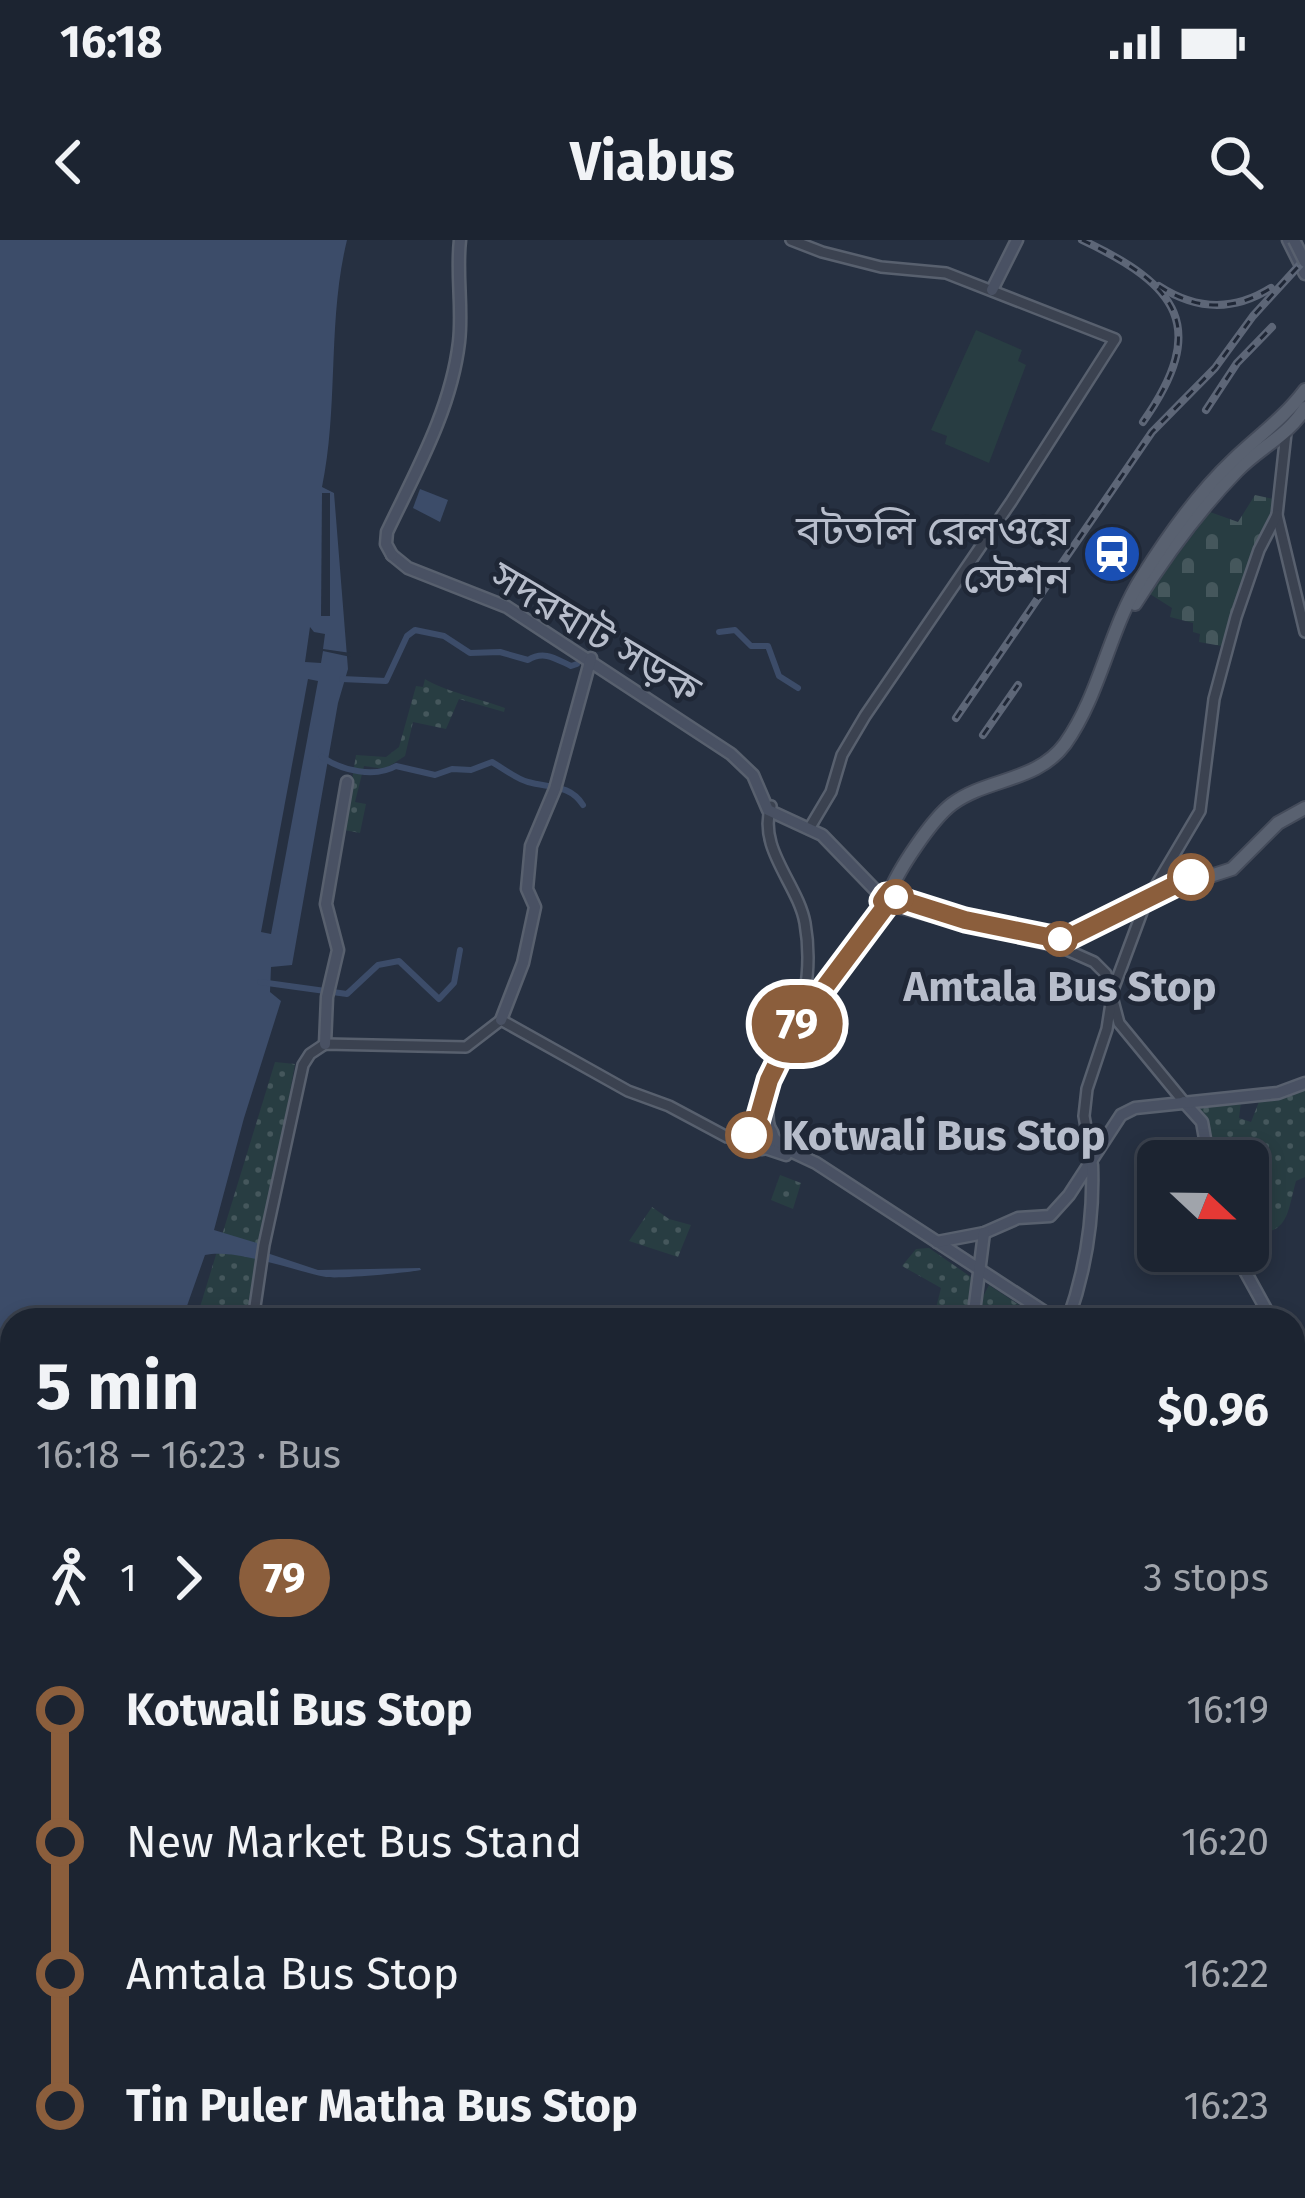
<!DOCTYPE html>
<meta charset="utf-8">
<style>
body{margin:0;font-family:"Fira Sans","Noto Sans Bengali",sans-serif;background:#252c39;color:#f1f3f6;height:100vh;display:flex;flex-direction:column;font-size:45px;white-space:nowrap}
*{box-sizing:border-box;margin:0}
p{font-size:39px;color:#a0a4ab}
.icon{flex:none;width:66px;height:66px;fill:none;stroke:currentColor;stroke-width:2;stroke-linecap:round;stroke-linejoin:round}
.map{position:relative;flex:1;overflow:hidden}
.panel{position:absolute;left:0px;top:1068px;width:1305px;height:891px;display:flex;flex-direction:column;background:#1c2431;border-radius:36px 36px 0 0;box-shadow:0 6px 18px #0003,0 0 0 3px #3a414d}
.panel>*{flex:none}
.badge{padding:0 24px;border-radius:39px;font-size:42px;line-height:78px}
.needle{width:78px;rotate:112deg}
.buttons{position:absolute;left:1137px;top:900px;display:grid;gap:24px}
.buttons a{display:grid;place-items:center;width:132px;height:132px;border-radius:18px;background:#1c2431;box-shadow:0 6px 18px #0003,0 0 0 3px #3a414d;font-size:60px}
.map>.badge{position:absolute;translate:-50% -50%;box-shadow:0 0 0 6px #fff}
.legs{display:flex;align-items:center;gap:18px;height:132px;padding:0 36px;font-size:39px}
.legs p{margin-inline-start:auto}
.summary{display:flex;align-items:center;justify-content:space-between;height:204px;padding:0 36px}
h1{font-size:66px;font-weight:700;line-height:90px}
ul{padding:0 36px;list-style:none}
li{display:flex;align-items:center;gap:42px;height:132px;font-size:45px}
li i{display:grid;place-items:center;width:18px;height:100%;margin:0 15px;background:currentColor}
li i::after{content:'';width:30px;height:30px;margin:-15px;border:9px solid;border-radius:50%;background:#1c2431}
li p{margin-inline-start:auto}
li:first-child i{background:linear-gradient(#0000 50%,currentColor 0)}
li:last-child i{background:linear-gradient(currentColor 50%,#0000 0)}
.status{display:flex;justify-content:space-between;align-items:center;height:84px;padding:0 60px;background:#1c2431;direction:ltr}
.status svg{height:33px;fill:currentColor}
header{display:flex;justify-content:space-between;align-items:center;height:156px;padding:0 36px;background:#1c2431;font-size:54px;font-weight:700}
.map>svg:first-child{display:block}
</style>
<div class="status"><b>16:18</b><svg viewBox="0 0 49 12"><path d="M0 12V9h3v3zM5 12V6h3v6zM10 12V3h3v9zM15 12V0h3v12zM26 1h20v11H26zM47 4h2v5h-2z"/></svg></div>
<header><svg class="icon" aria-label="back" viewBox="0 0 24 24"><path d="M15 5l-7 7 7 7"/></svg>Viabus<svg class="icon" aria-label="search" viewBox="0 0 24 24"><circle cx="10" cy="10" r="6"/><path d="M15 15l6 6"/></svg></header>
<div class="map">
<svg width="1305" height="1958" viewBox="0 0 1305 1958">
<defs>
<pattern id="cemetery-stones" width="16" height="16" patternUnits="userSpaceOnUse" patternTransform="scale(3)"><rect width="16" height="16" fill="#283d42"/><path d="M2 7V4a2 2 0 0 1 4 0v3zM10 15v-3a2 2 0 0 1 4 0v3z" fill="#45575c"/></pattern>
<pattern id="park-dots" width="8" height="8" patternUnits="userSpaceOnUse" patternTransform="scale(3)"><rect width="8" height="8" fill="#283d42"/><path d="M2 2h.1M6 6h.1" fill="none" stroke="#45575c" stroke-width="1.8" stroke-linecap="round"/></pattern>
</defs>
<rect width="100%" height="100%" fill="#263041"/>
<!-- cemetery -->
<polygon fill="url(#cemetery-stones)" points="1255,255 1273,259 1274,276 1248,325 1227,407 1199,402 1200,394 1193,392 1193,383 1170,377 1172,368 1150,354 1152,349 1210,272 1238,282"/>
<!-- park -->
<g fill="url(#park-dots)">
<path d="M 425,439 C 441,450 484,460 505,468 L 504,472 L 459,459 L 446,489 L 413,482 L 405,516 L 385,529 L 364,526 L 355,562 L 366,564 L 360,593 L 344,590 L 356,515 L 386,517 L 399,507 L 416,446 L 423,447 Z"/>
<polygon points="275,822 295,824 249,1080 196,1080"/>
<path d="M 1305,847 L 1305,937 L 1296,941 C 1287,973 1289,997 1248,992 L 1248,921 L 1212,921 L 1192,863 L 1241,862 L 1239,878 L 1251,882 L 1260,859 L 1302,852 Z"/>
<polygon points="780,935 801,943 793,969 771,960"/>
<polygon points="652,967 669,979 691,985 678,1017 629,1001"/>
<polygon points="929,1008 971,1037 970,1080 933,1080 941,1048 902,1026 916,1009"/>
<polygon points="989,1045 1042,1080 976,1080 975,1072"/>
</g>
<!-- garden -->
<polygon fill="#283d42" points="976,90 1022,110 1018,121 1026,125 989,223 945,204 947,196 931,190"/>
<!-- water -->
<g fill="#3c4c69">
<path d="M 0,0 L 347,0 C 327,82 339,165 322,247 L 334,253 L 348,429 L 338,463 L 292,725 L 271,727 L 270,752 L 281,761 L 244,878 L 214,990 L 257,1003 L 258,1010 L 318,1030 L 420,1028 L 421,1030 C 405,1033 340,1039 326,1037 C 293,1031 236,1008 205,1015 L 182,1080 L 12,1080 L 12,1947 L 83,1947 L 84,1958 L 0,1958 Z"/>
<polygon points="420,249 448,260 440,282 413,268"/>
</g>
<!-- pier -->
<g fill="#263041">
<polygon points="322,253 330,253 330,376 321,376"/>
<polygon points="310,387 314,392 325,394 323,409 351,413 351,417 323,411 321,423 305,422"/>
<polygon points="308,439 318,441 271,694 261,692"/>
</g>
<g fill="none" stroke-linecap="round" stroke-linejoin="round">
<!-- canal -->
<g stroke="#3c4c69" stroke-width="6">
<polyline points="719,392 735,390 751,406 768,406 779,436 798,448"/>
<path d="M 342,439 L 386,441 L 407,396 L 415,390 L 444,396 L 470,413 L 500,412 L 528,420 C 544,410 556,419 571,426 L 577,424"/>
<path d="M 322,517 C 342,531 375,538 396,526 L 435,535 L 452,529 L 471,530 L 492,522 C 503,528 516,539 528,542 C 549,548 570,544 583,565"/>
<polyline points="260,742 347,754 378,725 399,721 439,759 454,743 460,710"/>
<polyline points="1293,1929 1305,1930"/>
<polyline points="1208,1957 1223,1947"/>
</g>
<defs>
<g id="tertiary">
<polyline points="791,0 822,12 881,27 946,33 1115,99 1011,262 865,476 842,515 831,552 809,589"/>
<polyline points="1286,193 1277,275 1305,392"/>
<path d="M 771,566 C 757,608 798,644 805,683 C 811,717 808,755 795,787"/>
<polyline points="1058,706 1094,722 1106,734 1119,783 1184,862"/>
<polyline points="1092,921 1084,876 1087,849 1107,789 1113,750 1145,664 1200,571 1214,459 1236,377 1259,310 1277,275"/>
<polyline points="253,1080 264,1005 303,825 310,814 325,804 466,807 501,780 628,851 669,866 727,897 750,902"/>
</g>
<g id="secondary">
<polyline points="1288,0 1305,34"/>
<polyline points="992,50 1017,0"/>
<polyline points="392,315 408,328 507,367 731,514 753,535 768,570 822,595 883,658"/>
<path d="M 392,315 L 386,304 L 387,292 C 416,231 451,170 459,102 C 463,68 456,34 460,0"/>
<polyline points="501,780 523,723 535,667 527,649 531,606 555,549 591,418"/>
<polyline points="325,804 327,757 338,710 326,664 347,542"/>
<polyline points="1184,862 1202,882 1209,921"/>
<circle cx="761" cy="897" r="12"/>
<path d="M 770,890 C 750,833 853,713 887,668"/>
<polyline points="772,896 784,908 816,923 1057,1080"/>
<polyline points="765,908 786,915"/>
<polyline points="937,1002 984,993 1018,978 1050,976 1069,955 1121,875 1135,868 1278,853 1305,843"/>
<polyline points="1234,1011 1272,1080"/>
<polyline points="973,1080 984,993"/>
<path d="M 1068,1080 C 1086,1029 1094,980 1092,925"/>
<polyline points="1293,1116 1302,1132"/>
</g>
<g id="primary">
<path d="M 1135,364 C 1164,318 1199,270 1237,231 C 1259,208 1288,196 1305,168"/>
<circle cx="890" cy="661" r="7"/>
<path d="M 889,654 C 898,630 932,579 952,564 C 987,538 1037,542 1065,504 C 1101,453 1109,389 1142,337 C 1167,297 1198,253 1233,220 C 1258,196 1284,178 1305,150"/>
<polyline points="895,666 1058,706 1195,641 1232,629 1278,583 1305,568"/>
</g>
<g id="trunk">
<polyline points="0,1731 12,1733"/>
<polyline points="390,1947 396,1958"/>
</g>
</defs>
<!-- tertiary casing -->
<use href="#tertiary" stroke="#58606e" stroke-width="14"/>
<!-- secondary casing -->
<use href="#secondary" stroke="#58606e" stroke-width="15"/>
<!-- primary casing -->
<use href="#primary" stroke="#444b5a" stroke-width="16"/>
<!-- trunk casing -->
<use href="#trunk" stroke="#454d5b" stroke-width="18"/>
<!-- tertiary -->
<use href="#tertiary" stroke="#3b4250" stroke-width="9"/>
<!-- secondary -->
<use href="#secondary" stroke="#495163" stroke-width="10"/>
<!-- primary -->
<use href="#primary" stroke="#596170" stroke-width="12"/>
<!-- trunk -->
<use href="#trunk" stroke="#686664" stroke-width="14"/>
<defs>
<g id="rail">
<path d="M 1082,0 C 1178,45 1210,87 1143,182"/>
<path d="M 1159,46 C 1196,70 1233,72 1271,48"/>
<polyline points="1206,170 1237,123 1272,87"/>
<polyline points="956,478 1152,192 1215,128 1253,76 1305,19"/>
<polyline points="983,495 1018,445"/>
</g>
</defs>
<!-- rail casing -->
<use href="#rail" stroke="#5d6677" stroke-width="8"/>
<!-- rail -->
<use href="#rail" stroke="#1f2736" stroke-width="3" stroke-dasharray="9" stroke-linecap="butt"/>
<defs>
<polyline id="secondary-bridge" points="1294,0 1305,22"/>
</defs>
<!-- secondary-bridge casing -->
<use href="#secondary-bridge" stroke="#58606e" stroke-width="15" stroke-linecap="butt"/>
<!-- secondary-bridge -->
<use href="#secondary-bridge" stroke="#495163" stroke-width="10"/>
</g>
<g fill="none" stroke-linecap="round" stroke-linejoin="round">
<defs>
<polyline id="line-1" points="749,895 756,886 769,840 795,787 885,667 882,661 886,655 965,680 1058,699 1066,699 1191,637"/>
</defs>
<!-- line-1 casing -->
<use href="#line-1" stroke="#fff" stroke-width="27"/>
<!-- line-1 -->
<use href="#line-1" stroke="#8b5e3c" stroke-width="18"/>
</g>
<!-- icons -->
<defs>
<symbol id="station-disc" viewBox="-11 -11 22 22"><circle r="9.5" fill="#1a4fb4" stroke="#1f2736"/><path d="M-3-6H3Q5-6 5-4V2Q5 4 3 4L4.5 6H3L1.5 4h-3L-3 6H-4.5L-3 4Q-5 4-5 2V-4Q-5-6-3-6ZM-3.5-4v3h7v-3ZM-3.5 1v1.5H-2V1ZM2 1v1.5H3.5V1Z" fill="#fff"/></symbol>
</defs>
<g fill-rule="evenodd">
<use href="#station-disc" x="1079" y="281" width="66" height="66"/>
</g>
<!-- markers -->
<g fill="#fff" stroke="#8b5e3c" stroke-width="6">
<circle cx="1191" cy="637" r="21"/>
<circle cx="896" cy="657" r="15"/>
<circle cx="1060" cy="699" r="15"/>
<circle cx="749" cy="895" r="21"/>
</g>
<g text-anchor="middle" stroke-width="9" stroke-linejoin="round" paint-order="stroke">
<!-- poi labels -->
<g font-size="42" fill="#b7bdcb" stroke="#1f2736" text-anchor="end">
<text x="1070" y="305">বটতলি রেলওয়ে<tspan x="1070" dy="48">স্টেশন</tspan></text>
</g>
<!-- street labels -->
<g font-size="42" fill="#b7bdcb" stroke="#1f2736">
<text transform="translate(596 392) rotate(31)" y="15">সদরঘাট সড়ক</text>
</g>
<!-- stop labels -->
<g font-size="42" font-weight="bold" fill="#b7bdcb" stroke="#1f2736">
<text x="1060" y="761">Amtala Bus Stop</text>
<text x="782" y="910" text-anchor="start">Kotwali Bus Stop</text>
</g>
</g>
</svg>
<div class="buttons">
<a><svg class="needle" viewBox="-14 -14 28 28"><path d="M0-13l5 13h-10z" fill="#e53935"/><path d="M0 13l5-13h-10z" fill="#a0a4ab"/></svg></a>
</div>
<b class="badge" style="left:797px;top:784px;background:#8b5e3c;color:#fff">79</b>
<section class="panel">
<div class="summary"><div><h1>5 min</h1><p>16:18 – 16:23 · Bus</p></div><b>$0.96</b></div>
<div class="legs"><svg class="icon" aria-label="walk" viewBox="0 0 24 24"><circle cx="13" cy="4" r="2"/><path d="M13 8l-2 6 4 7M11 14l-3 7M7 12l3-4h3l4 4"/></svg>1<svg class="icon" aria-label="forward" viewBox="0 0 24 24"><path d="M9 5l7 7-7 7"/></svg><b class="badge" style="background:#8b5e3c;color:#fff">79</b><p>3 stops</p></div>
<ul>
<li><i style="color:#8b5e3c"></i><b>Kotwali Bus Stop</b><p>16:19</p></li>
<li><i style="color:#8b5e3c"></i><span>New Market Bus Stand</span><p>16:20</p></li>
<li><i style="color:#8b5e3c"></i><span>Amtala Bus Stop</span><p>16:22</p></li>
<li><i style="color:#8b5e3c"></i><b>Tin Puler Matha Bus Stop</b><p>16:23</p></li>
</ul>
</section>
</div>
